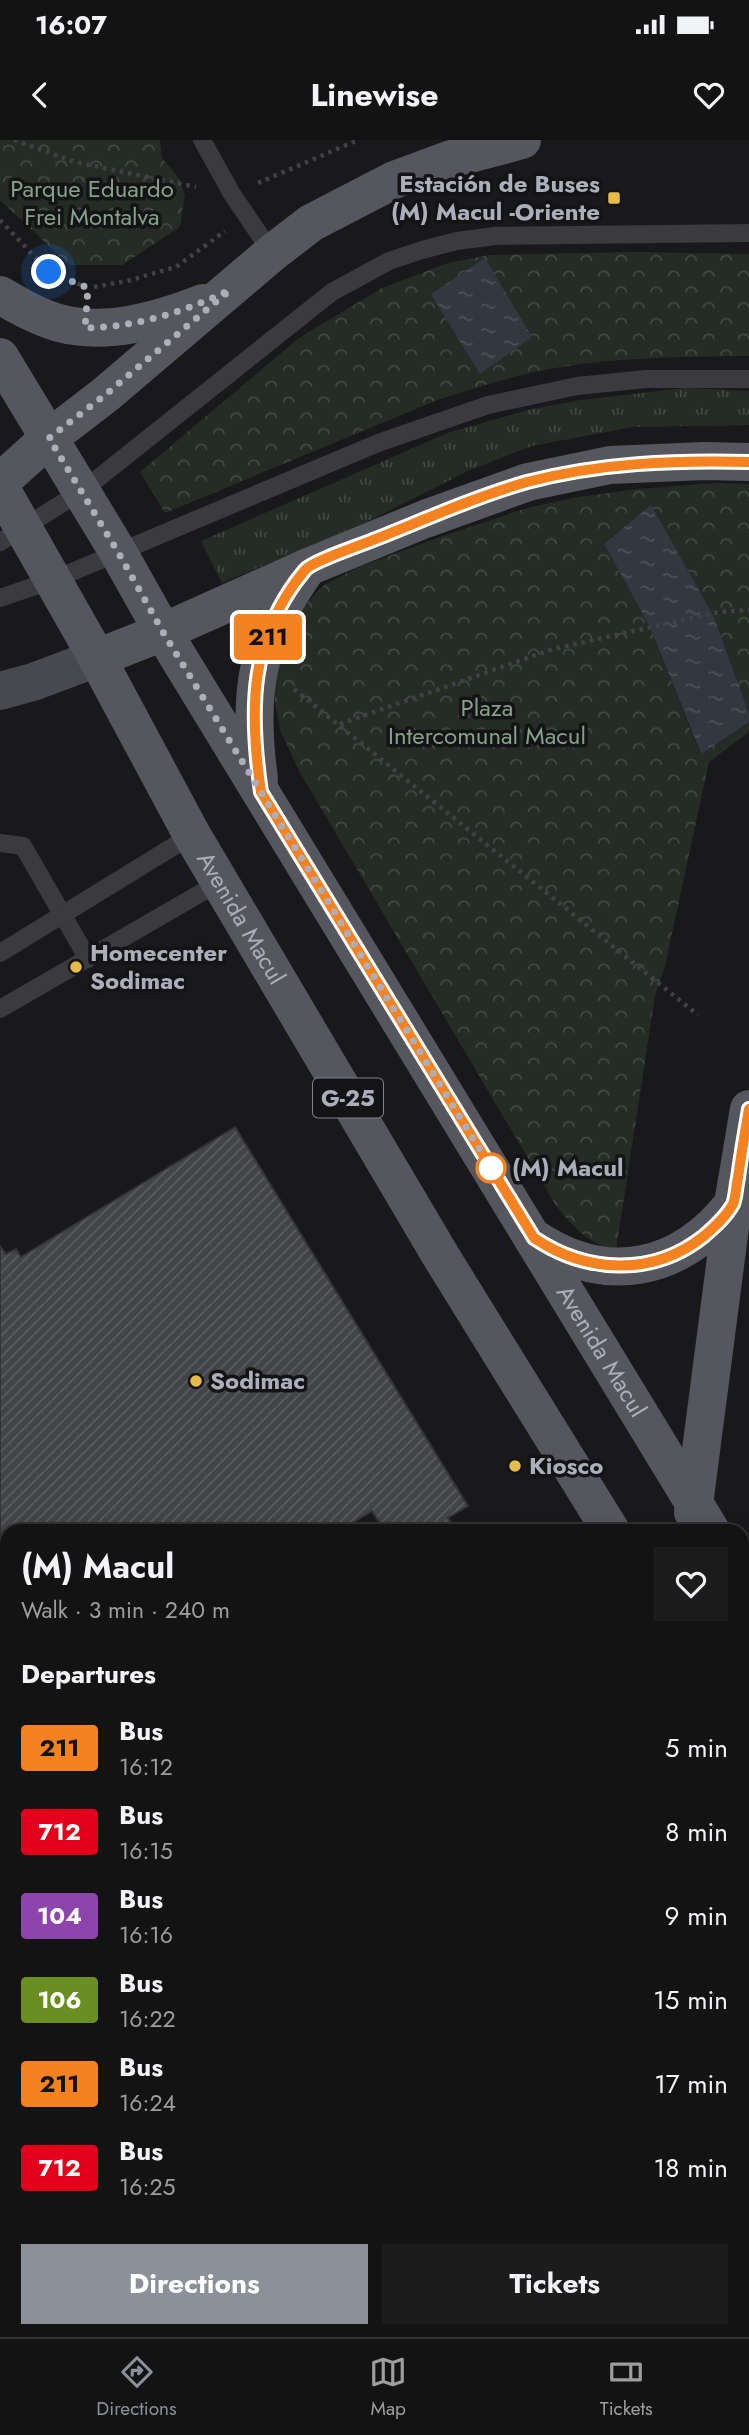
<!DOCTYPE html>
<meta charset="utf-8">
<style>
body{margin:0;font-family:Jost,sans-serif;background:#1c1c1d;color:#f1f3f6;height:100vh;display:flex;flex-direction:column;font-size:26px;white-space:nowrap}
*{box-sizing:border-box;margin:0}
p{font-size:23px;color:#9d9ea0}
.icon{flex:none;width:38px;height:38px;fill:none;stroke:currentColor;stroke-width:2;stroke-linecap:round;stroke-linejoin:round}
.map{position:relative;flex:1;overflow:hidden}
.sheet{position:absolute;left:0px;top:1384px;width:749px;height:814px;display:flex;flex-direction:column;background:#131314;border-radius:21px 21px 0 0;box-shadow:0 4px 18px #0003,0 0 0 2px #323234}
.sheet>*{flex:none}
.badge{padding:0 14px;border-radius:5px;font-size:24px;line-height:46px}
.you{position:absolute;width:35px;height:35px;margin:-18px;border:5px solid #fff;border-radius:50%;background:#1a73e8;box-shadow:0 0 0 10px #1a73e833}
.map>.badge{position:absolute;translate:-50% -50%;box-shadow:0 0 0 4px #fff}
h2{padding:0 21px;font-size:26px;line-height:63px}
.round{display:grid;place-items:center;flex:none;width:74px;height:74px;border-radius:0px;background:#1c1c1d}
.head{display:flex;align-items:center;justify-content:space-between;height:119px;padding:0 21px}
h1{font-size:33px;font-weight:700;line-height:52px}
.primary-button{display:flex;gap:14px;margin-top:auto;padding:14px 21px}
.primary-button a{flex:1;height:80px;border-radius:0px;background:#8c9099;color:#fff;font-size:28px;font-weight:700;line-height:80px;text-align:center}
.primary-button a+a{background:#1c1c1d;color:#f1f3f6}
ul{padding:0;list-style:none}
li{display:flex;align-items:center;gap:21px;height:84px;padding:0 21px}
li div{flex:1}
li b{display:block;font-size:26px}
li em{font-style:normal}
li .badge{min-width:77px;font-weight:700;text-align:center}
.status{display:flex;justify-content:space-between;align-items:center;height:49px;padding:0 35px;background:#131314;direction:ltr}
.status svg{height:19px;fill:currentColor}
header{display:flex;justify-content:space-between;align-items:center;height:91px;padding:0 21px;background:#131314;font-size:32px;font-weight:700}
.dock{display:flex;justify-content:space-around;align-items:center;height:98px;border-top:2px solid #323234;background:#131314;font-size:19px;color:#9d9ea0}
.dock a{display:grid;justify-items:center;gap:4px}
.dock .current{color:#8c9099}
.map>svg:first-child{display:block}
</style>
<div class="status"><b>16:07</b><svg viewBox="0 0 49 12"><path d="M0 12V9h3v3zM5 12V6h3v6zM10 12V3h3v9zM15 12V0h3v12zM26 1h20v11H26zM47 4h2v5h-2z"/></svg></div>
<header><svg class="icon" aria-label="back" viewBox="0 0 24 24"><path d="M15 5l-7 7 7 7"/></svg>Linewise<svg class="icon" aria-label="heart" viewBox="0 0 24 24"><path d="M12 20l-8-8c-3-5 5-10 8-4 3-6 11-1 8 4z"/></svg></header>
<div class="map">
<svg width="749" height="2197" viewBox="0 0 749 2197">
<defs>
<pattern id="grass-tufts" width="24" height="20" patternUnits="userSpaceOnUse" patternTransform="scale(1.75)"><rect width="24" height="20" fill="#252c26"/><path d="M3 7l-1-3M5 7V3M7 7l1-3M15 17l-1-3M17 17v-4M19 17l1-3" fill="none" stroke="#424843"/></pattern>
<pattern id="park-crowns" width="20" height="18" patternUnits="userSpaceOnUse" patternTransform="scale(1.75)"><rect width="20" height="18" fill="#252c26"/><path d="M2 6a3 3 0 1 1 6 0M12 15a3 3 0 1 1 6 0" fill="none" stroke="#424843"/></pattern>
<pattern id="water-ripples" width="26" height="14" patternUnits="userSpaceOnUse" patternTransform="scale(1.75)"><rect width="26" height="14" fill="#313840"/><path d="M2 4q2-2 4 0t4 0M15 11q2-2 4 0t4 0" fill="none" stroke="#4c525a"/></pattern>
<pattern id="building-hatch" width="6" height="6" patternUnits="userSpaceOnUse" patternTransform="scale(1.75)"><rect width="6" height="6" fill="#434447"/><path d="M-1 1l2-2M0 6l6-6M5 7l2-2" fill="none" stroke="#5b5c5f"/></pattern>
</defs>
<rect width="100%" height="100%" fill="#19191b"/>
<!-- grass -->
<g fill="url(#grass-tufts)">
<polygon points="684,248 749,251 749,285 633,287 532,306 470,330 365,383 222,443 201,401 450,292 532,269 581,260"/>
<polygon points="7,1896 7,2001 0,2006 0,1900"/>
</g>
<!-- park -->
<g fill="url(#park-crowns)">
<polygon points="0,0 160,0 162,18 178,37 185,55 180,87 122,125 69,125 0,60"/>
<path d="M 633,112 L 749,114 L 749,216 C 679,217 607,217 539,231 C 505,238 472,249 440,259 L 165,373 L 140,332 L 299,198 L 382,148 L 448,123 L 489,115 Z"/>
<path d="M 715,343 L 749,344 L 749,573 L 713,475 L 651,366 L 604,404 L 650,487 L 700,614 L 749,582 L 749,592 L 709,622 L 665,826 L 655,856 L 616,1110 C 589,1105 571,1085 555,1064 L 299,631 L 280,590 L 275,562 L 274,533 L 279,511 L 306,464 L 324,445 L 359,427 L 440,397 L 527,368 L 578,357 L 638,349 Z"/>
</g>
<!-- water -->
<g fill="url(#water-ripples)">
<polygon points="485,118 532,197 480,234 431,154"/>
<polygon points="651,365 713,475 749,573 749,582 701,614 650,487 604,404"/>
</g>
<!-- building -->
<g fill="url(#building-hatch)" stroke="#333336" stroke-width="2">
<polygon points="235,987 468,1366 448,1378 456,1391 385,1391 372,1371 339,1391 7,1391 7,1659 0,1663 0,1106 6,1114 16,1109 21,1117"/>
<polygon points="111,2191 370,2191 374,2197 102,2197"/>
</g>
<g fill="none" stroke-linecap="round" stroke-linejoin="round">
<!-- path -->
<g stroke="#404146" stroke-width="4.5" stroke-dasharray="3.5 5" stroke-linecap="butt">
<polyline points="14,0 75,22 196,47"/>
<polyline points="258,43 358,0"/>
<polyline points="0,80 49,132 86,147"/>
<polyline points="94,147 127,141 176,127 225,91"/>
<polyline points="294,549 698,875"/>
<polyline points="340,584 553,509 719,472 749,470"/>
</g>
<!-- service -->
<g stroke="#3a3a3f" stroke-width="18">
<polyline points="202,0 232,54 272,113"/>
<polyline points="0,402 82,351 332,152 389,121 422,110 457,101 495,96 749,93"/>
<polyline points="0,458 53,440 378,303 488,265 577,246 646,239 749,239"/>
<polyline points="0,703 23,706 88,819"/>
<polyline points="0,813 192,695"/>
<polyline points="0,869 220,742"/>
<polyline points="428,2191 431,2197"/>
<polyline points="511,2197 511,2191"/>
</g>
<!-- minor -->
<g stroke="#3a3a3f" stroke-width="35">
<polyline points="0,1865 7,1861"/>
<polyline points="0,2015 7,2011"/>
</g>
<!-- secondary -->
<polyline stroke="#48494f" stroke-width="38" points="0,551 33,542 97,518"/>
<!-- primary -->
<g stroke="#56575e" stroke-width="38">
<path d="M 0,155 C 19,166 38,177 59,183 C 107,196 159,180 203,163"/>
<path id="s1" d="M 0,217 L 118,412 L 163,492 L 711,1391"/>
<polyline points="0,342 49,298 105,255 272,113 311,83 394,40 451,19 522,0"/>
<path id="s2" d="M 0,347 L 97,518 L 192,695 L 442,1118 L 611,1391"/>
<polyline points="97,518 163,492 308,427 425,379 528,342 610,325 704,321 749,322"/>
<path d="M 259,639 C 247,552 256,499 308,427"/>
<path d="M 534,1098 C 607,1147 680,1131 733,1064"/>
<polyline points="693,1372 733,1064 749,969"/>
<polyline points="742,1443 749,1454"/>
<polyline points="742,1603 749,1614"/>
<polyline points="627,2197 628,2191"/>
</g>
<!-- motorway -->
<g stroke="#666870" stroke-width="38">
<polyline points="742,1887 749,1818"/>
<polyline points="710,2197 711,2191"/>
</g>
</g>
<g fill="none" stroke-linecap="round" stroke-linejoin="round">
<defs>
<path id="line" d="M 749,322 C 674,320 600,323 527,342 C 475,357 424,380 373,400 C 359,406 313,421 305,430 C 249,497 249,570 261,652 L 534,1098 C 586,1133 653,1137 704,1096 C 714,1087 726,1077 733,1064 C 736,1057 736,1046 738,1038 C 741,1015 745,992 749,969"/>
</defs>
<!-- line casing -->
<use href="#line" stroke="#fff" stroke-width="16"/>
<!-- line -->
<use href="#line" stroke="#f58220" stroke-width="10"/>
<!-- walk -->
<path stroke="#acafb9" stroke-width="7" stroke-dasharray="0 12.6" d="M 49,132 L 88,148 L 85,188 C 137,187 184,172 230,150 L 105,255 L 49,298 L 118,412 L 163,492 L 491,1028"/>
</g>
<!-- markers -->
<g fill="#e4bc47" stroke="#141416" stroke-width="2.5">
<rect x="607" y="51" width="14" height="14" rx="3.5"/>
<circle cx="76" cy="827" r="7"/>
<circle cx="196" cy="1241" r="7"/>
<circle cx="515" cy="1326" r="7"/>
</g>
<circle fill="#fff" stroke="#f58220" stroke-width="3.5" cx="491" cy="1028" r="14"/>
<g text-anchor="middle" stroke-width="7" stroke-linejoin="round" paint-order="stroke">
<!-- shield labels -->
<rect fill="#141416" stroke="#7e8088" stroke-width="2" x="313" y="938.5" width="70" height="39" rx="5"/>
<g font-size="23" font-weight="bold" fill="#acafb9">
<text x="348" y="966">G-25</text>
</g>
<!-- poi labels -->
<g font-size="24" font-weight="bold" fill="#acafb9" stroke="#141416" text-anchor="start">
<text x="600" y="52" text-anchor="end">Estación de Buses<tspan x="600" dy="28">(M) Macul -Oriente</tspan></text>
<text x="90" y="821">Homecenter<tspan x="90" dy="28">Sodimac</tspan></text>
<text x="210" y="1249">Sodimac</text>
<text x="529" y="1334">Kiosco</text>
</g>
<!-- park labels -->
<g font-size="24" fill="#85a289" stroke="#141416">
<text x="92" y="57">Parque Eduardo<tspan x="92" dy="28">Frei Montalva</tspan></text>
<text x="487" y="576">Plaza<tspan x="487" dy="28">Intercomunal Macul</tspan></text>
</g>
<!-- street labels -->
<g font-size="24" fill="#acafb9" stroke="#141416">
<text dy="8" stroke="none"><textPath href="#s2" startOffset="494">Avenida Macul</textPath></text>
<text dy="8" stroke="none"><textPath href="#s1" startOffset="1162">Avenida Macul</textPath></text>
</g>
<!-- stop labels -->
<g font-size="24" font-weight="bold" fill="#acafb9" stroke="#141416" text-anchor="start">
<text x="512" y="1036">(M) Macul</text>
</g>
</g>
</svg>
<div class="you" style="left:49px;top:132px"></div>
<b class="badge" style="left:268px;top:497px;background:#f58220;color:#111">211</b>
<section class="sheet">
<div class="head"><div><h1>(M) Macul</h1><p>Walk · 3 min · 240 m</p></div><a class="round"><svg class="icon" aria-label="heart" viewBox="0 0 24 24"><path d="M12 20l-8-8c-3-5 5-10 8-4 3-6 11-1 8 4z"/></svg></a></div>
<h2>Departures</h2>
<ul>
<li><span class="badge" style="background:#f58220;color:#111">211</span><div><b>Bus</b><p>16:12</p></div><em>5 min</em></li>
<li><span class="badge" style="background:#e2001a;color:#fff">712</span><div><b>Bus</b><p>16:15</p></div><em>8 min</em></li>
<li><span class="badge" style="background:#8e44ad;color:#fff">104</span><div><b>Bus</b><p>16:16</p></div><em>9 min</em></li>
<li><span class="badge" style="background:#6b8e23;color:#fff">106</span><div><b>Bus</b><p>16:22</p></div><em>15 min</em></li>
<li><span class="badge" style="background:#f58220;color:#111">211</span><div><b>Bus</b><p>16:24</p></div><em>17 min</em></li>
<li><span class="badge" style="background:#e2001a;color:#fff">712</span><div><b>Bus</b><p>16:25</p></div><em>18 min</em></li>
</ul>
<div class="primary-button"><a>Directions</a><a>Tickets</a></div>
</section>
</div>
<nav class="dock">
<a class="current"><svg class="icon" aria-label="directions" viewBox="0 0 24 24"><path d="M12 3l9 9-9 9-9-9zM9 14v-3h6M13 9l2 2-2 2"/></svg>Directions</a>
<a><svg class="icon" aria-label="map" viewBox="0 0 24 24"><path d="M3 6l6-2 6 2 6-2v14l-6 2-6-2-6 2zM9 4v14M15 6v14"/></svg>Map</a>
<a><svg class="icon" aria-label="tickets" viewBox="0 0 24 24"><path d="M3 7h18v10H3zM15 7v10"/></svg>Tickets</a>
</nav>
